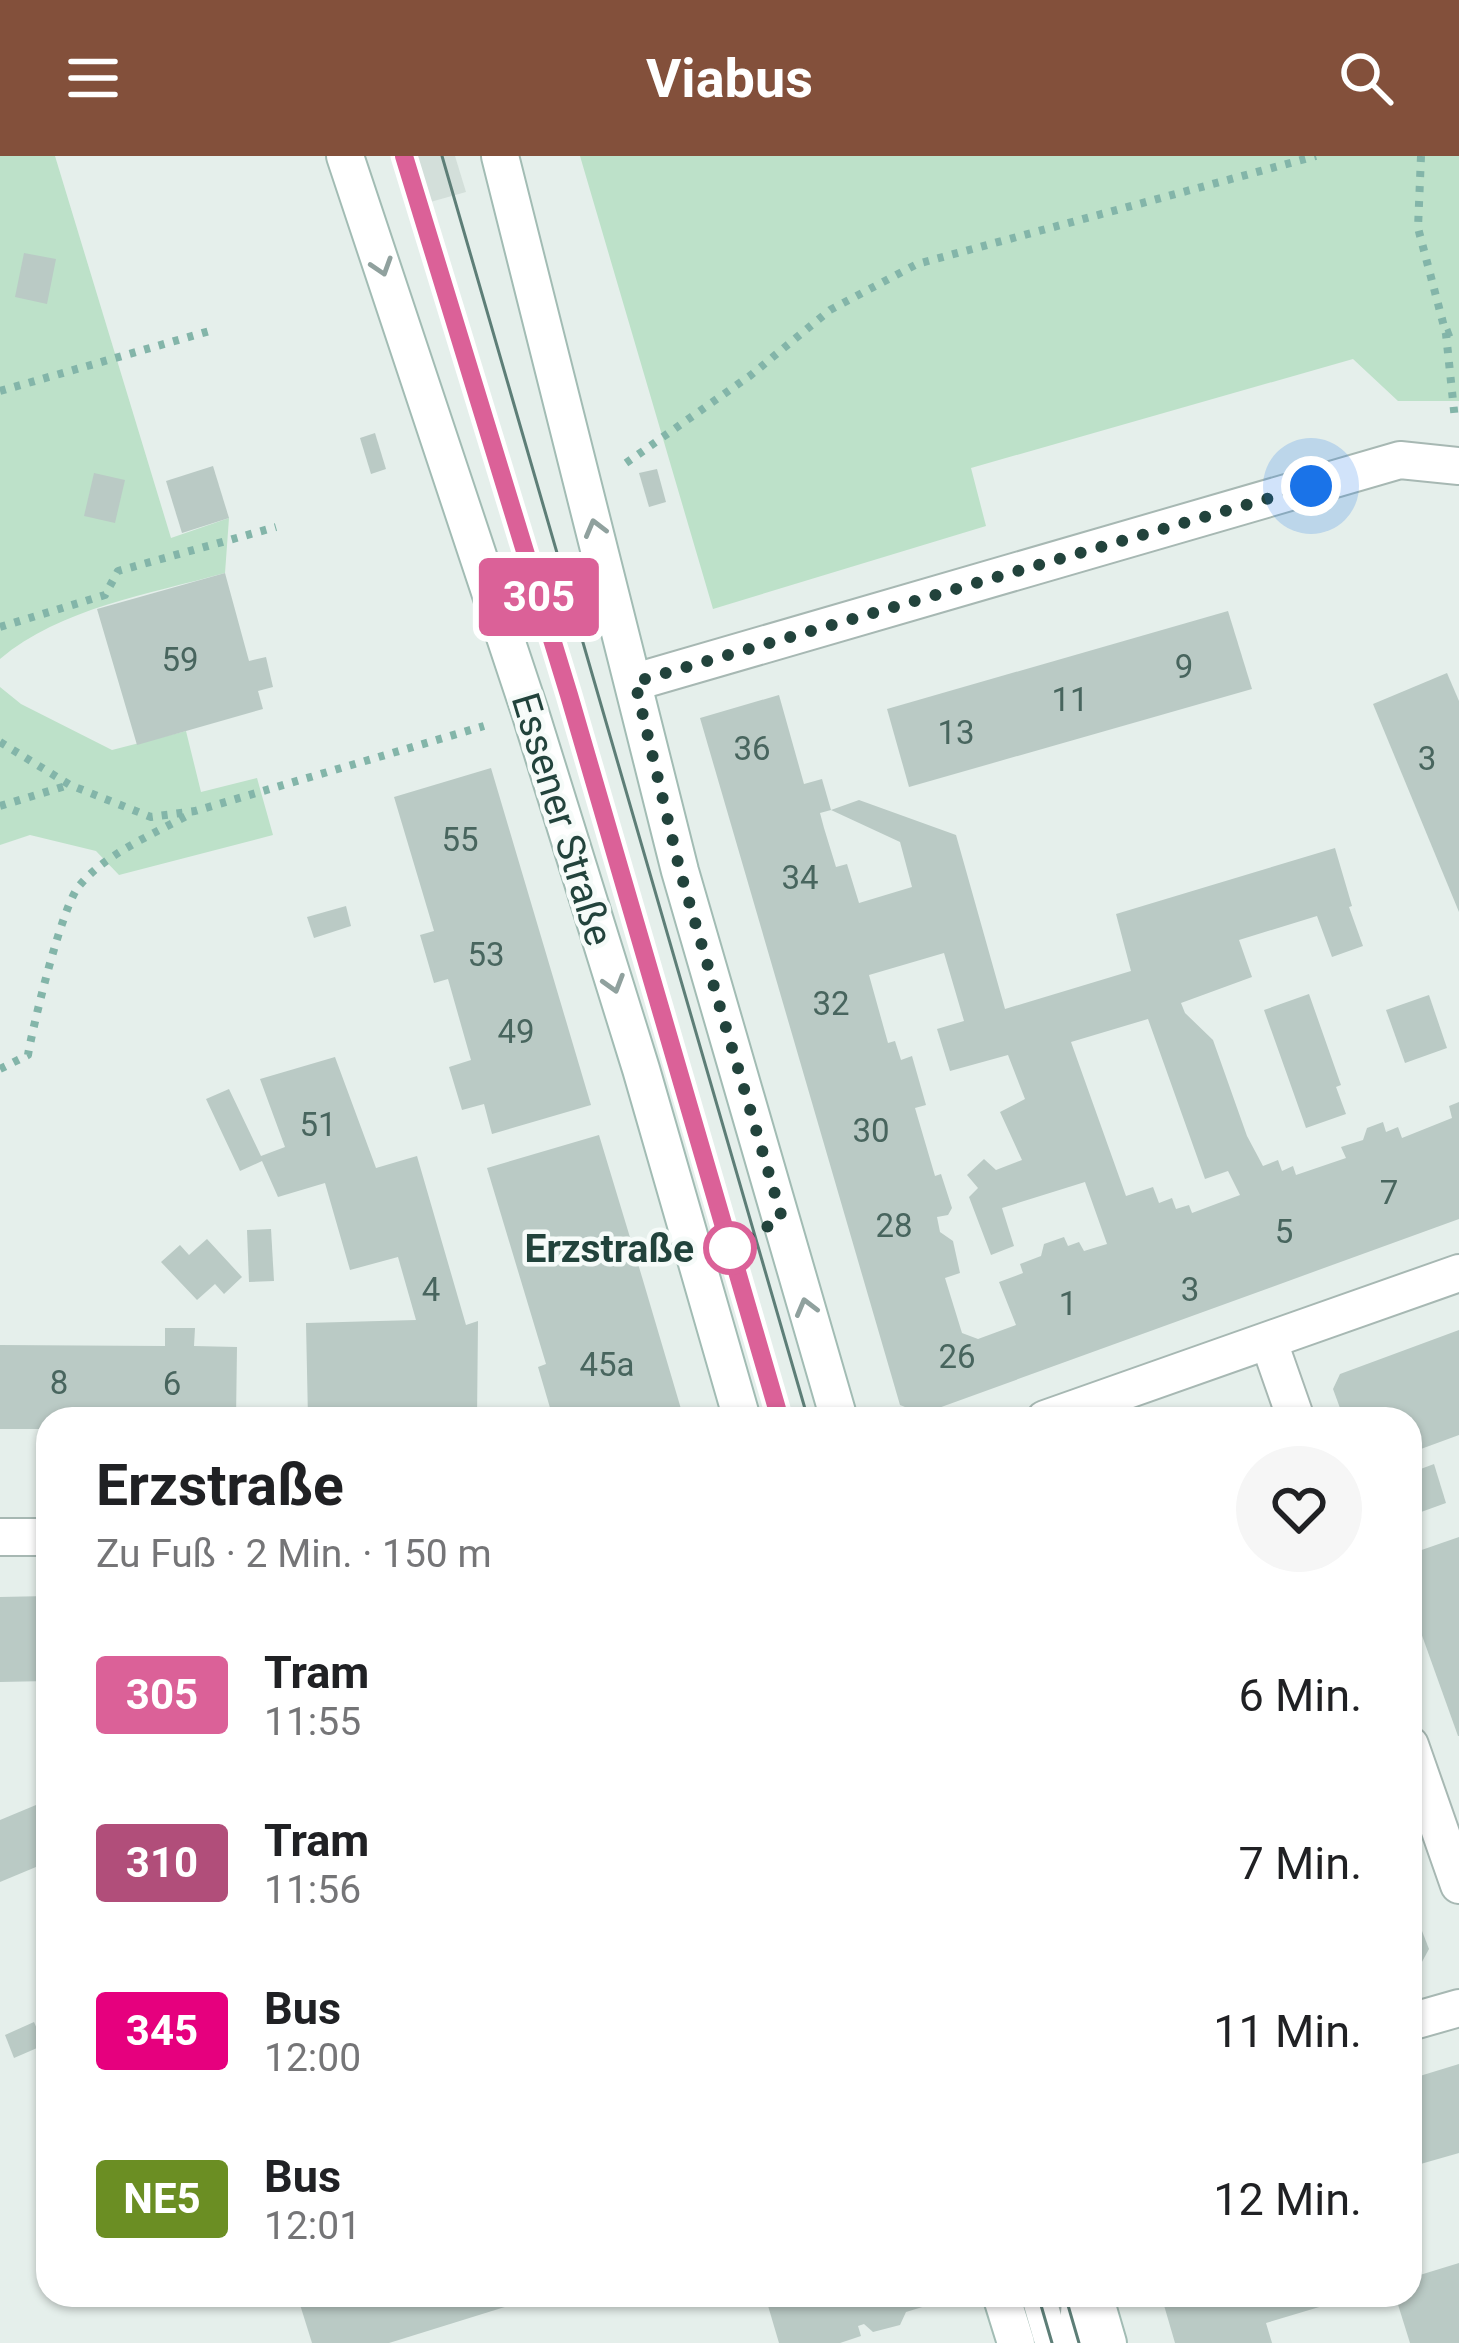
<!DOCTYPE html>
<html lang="de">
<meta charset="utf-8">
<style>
body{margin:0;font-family:Roboto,sans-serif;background:#f6f6f6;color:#202124;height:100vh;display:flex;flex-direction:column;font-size:45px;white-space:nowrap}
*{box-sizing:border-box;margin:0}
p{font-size:39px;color:#757577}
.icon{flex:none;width:66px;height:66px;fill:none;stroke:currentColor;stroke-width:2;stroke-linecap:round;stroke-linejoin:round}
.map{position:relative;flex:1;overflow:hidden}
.drawer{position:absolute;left:36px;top:1251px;width:1386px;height:900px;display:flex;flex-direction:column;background:#fff;border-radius:36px;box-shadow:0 3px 9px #0004}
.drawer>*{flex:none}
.badge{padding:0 24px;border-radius:9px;font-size:42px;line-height:78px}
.you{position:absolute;width:60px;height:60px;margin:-30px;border:9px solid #fff;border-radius:50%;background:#1a73e8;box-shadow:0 0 0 18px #1a73e833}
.map>.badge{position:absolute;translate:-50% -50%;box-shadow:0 0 0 6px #fff}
.round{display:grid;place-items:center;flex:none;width:126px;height:126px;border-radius:63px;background:#f6f6f6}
.summary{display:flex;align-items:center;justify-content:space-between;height:204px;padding:0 60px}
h1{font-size:57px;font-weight:700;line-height:90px}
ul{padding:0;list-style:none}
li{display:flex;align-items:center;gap:36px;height:168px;padding:0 60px}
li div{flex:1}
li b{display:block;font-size:45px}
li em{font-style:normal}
li .badge{min-width:132px;font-weight:700;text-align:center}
header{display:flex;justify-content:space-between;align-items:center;height:156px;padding:0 60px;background:#83503b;color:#fff;font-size:54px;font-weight:700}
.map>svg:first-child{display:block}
</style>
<header><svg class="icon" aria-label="menu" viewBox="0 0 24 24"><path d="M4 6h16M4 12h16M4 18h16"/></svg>Viabus<svg class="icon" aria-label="search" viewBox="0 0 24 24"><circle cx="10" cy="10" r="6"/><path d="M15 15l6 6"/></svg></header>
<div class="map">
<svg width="1459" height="2187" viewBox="0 0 1459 2187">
<rect width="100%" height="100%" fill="#e5efeb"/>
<!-- built -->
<polygon fill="#d3dfda" points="393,0 455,0 466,36 409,52"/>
<!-- green -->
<g fill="#bde1c9">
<path d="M 0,0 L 55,0 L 171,382 L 229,362 L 225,417 C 150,438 60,452 0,503 Z"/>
<polygon points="580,0 1459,0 1459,245 1398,245 1353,203 971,312 986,370 713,453"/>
<polygon points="0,531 21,548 112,594 186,575 201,636 257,622 273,679 119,719 96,695 30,679 0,689"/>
</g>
<!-- building -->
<g fill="#bacac5" fill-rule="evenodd">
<polygon points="24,97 56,103 47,148 15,141"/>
<polygon points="375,277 386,313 371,318 360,282"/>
<polygon points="213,310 229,362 182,377 166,325"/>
<polygon points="657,313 666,346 649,351 639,317"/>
<polygon points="94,317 125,324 115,367 84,360"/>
<polygon points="225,417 249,505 266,501 273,531 258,535 263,553 137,589 97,453"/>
<polygon points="1228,455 1252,533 909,631 887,553"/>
<polygon points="1447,517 1459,545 1459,756 1373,548"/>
<path d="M 779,539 L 804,628 L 822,623 L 831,654 L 820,657 L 824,672 L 836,711 L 847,708 L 859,747 L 912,731 L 900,686 L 831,654 L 859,644 L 956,679 L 1005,853 L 1131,815 L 1116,758 L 1335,692 L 1352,750 L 1349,751 L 1363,790 L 1332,801 L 1317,760 L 1239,784 L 1252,821 L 1181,847 L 1185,857 L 1213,884 L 1247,980 L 1263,1010 L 1278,1004 L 1282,1015 L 1293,1010 L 1296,1019 L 1346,1002 L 1341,991 L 1363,984 L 1367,972 L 1383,966 L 1386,976 L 1398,971 L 1402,982 L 1452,962 L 1449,950 L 1459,946 L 1459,1063 L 922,1258 L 900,1249 L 700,562 ZM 944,797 L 964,865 L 937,873 L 950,915 L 1008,899 L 1025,943 L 1000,956 L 1022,1004 L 996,1014 L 984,1003 L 967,1019 L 978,1032 L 969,1041 L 991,1099 L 1014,1090 L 1002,1052 L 1085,1026 L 1107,1088 L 1084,1095 L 1079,1086 L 1068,1090 L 1064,1081 L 1044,1088 L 1041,1100 L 1020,1108 L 1023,1117 L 999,1126 L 1016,1169 L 978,1183 L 962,1177 L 945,1122 L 960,1117 L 953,1085 L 940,1076 L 937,1061 L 948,1059 L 952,1052 L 941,1018 L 935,1020 L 915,952 L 926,949 L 912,900 L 901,904 L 895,885 L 888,887 L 869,819 ZM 1148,863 L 1205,1023 L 1228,1015 L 1240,1039 L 1192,1057 L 1189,1049 L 1176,1053 L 1172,1042 L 1159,1047 L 1153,1031 L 1126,1040 L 1071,886 Z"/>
<polygon points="491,612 591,949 492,978 484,948 462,954 449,911 471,904 448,823 434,827 420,779 434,775 394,641"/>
<polygon points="346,750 351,770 314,782 307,761"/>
<polygon points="1309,838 1341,929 1336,931 1346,958 1306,972 1264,854"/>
<polygon points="1429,839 1447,892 1405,907 1386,854"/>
<polygon points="335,901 376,1012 417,1000 466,1169 478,1165 477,1263 308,1263 306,1167 416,1164 398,1101 350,1114 325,1027 278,1041 262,1005 240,1015 206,943 229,933 261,1000 285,991 260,923"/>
<polygon points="599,979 642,1121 684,1263 553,1262 538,1211 546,1208 487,1012"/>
<polygon points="271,1073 274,1125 249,1126 247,1074"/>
<polygon points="207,1083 242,1121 224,1138 215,1128 197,1144 161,1106 180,1089 189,1099"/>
<polygon points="165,1172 195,1172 194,1190 237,1191 236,1263 48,1263 48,1273 0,1273 0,1189 165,1190"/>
<polygon points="1459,1174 1459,1279 1410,1297 1410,1263 1344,1263 1333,1233 1340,1218"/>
<polygon points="1434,1308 1446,1347 1410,1360 1410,1317"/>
<polygon points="1459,1381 1459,1580 1458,1580 1410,1446 1410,1398"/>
<polygon points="48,1440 48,1525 0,1526 0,1441"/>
<polygon points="48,1644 48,1706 0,1726 0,1664"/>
<polygon points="1410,1744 1429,1793 1417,1815 1410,1817"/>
<polygon points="34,1866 44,1889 14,1902 5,1879"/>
<polygon points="1459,1908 1459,1997 1410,2011 1410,1923"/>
<polygon points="1459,2107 1459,2187 1410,2187 1395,2139 1410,2139 1410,2122"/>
<polygon points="297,2139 505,2139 508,2150 389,2187 312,2187"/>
<polygon points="780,2139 941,2139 942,2145 906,2156 900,2169 873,2176 864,2168 858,2170 861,2180 840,2187 779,2187 766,2143"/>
<polygon points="1161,2139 1345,2139 1346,2143 1266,2167 1272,2187 1175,2187"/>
</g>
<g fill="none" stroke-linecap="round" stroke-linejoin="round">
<defs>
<g id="lane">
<polyline points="1038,2139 1052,2187"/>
<polyline points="1079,2139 1076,2176 1079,2187"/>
</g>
<g id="street">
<polyline points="635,526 1400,304 1459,310"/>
<polyline points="1269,1186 1296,1263"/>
<polyline points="1045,1263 1459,1117"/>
<polyline points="0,1381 48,1381"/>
<polyline points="1410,1589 1459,1729"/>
<polyline points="1410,1866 1459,1852"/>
</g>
<g id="secondary">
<polyline points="345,0 530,556 641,913 742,1263"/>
<polyline points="500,0 680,715 839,1263"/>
<polyline points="1001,2139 1016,2187"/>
<polyline points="1094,2139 1108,2187"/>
</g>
</defs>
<!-- lane casing -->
<use href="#lane" stroke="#a7b8b3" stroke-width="38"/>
<!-- street casing -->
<use href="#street" stroke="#a7b8b3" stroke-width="40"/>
<!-- secondary casing -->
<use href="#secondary" stroke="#a2bcb4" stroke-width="40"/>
<!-- path -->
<g stroke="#83b5a9" stroke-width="8" stroke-dasharray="6 9" stroke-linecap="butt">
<polyline points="1421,0 1418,72 1446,178 1455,264"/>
<polyline points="1446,178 1459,173"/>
<polyline points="0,235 213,174"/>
<polyline points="626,307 751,219 830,154 917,108 1316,0"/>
<polyline points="0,471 105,439 118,415 276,371"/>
<polyline points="0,586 70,629 151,661 195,655 484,570"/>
<polyline points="0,650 69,629"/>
<path d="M 0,913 L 28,899 C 33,869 62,750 79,730 C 105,698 154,678 188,659"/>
<polyline points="950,1259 951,1263"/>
</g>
<!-- lane -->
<use href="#lane" stroke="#fff" stroke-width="33"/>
<!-- street -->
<use href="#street" stroke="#fff" stroke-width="36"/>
<!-- secondary -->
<use href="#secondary" stroke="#fff" stroke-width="36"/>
<!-- tram -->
<g stroke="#5d7e77" stroke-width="3">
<polyline points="404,0 569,539 780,1263"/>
<polyline points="442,0 808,1263"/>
<polyline points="1038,2139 1052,2187"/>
<polyline points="1065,2139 1079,2187"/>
</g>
</g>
<!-- one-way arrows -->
<defs><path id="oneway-chevron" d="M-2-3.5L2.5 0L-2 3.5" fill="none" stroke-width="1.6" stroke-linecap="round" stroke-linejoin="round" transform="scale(3)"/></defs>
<g stroke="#90a19e">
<use href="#oneway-chevron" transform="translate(382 111) rotate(72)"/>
<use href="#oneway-chevron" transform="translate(595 372) rotate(-105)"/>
<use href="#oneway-chevron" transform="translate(614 828) rotate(73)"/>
<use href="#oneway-chevron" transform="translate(806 1151) rotate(-105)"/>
</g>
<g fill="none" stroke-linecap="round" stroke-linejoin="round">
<defs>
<polyline id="line" points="404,0 569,539 780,1263"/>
</defs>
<!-- line casing -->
<use href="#line" stroke="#fff" stroke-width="27"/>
<!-- line -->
<use href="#line" stroke="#db6198" stroke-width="18"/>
<!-- walk -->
<polyline stroke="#22433c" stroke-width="12" stroke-dasharray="0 21.6" points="730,1092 782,1062 680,715 635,526 1311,330"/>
</g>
<!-- markers -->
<circle fill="#fff" stroke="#db6198" stroke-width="6" cx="730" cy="1092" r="24"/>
<g text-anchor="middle" stroke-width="9" stroke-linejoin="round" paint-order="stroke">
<!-- number labels -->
<g font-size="33" fill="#48655e">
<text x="180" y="515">59</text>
<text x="1184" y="522">9</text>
<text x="1070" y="555">11</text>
<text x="956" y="588">13</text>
<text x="752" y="604">36</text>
<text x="1427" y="614">3</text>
<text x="460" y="695">55</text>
<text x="800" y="733">34</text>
<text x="486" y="810">53</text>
<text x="831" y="859">32</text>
<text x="516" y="887">49</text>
<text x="318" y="980">51</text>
<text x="871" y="986">30</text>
<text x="1389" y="1048">7</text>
<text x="894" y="1081">28</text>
<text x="1284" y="1087">5</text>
<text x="431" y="1145">4</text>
<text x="1190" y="1145">3</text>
<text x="1068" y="1159">1</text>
<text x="957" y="1212">26</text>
<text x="607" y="1220">45a</text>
<text x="59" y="1238">8</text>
<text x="172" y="1239">6</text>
</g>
<!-- street labels -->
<g font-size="39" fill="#22433c" stroke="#f6fbf9">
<text transform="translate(563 663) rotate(73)" y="14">Essener Straße</text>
</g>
<!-- stop labels -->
<g font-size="39" font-weight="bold" fill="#22433c" stroke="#f6fbf9" text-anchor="end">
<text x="694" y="1106">Erzstraße</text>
</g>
</g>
</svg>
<div class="you" style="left:1311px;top:330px"></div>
<b class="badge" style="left:539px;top:441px;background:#db6198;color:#fff">305</b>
<section class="drawer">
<div class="summary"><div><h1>Erzstraße</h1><p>Zu Fuß · 2 Min. · 150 m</p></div><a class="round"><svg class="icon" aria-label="heart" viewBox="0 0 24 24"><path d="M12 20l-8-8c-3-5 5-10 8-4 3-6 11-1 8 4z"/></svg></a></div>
<ul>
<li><span class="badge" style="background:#db6198;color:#fff">305</span><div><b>Tram</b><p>11:55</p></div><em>6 Min.</em></li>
<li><span class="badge" style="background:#b14e7a;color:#fff">310</span><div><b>Tram</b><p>11:56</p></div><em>7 Min.</em></li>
<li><span class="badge" style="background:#e6007e;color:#fff">345</span><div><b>Bus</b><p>12:00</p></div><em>11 Min.</em></li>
<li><span class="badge" style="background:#6b8e23;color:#fff">NE5</span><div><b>Bus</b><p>12:01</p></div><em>12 Min.</em></li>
</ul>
</section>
</div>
